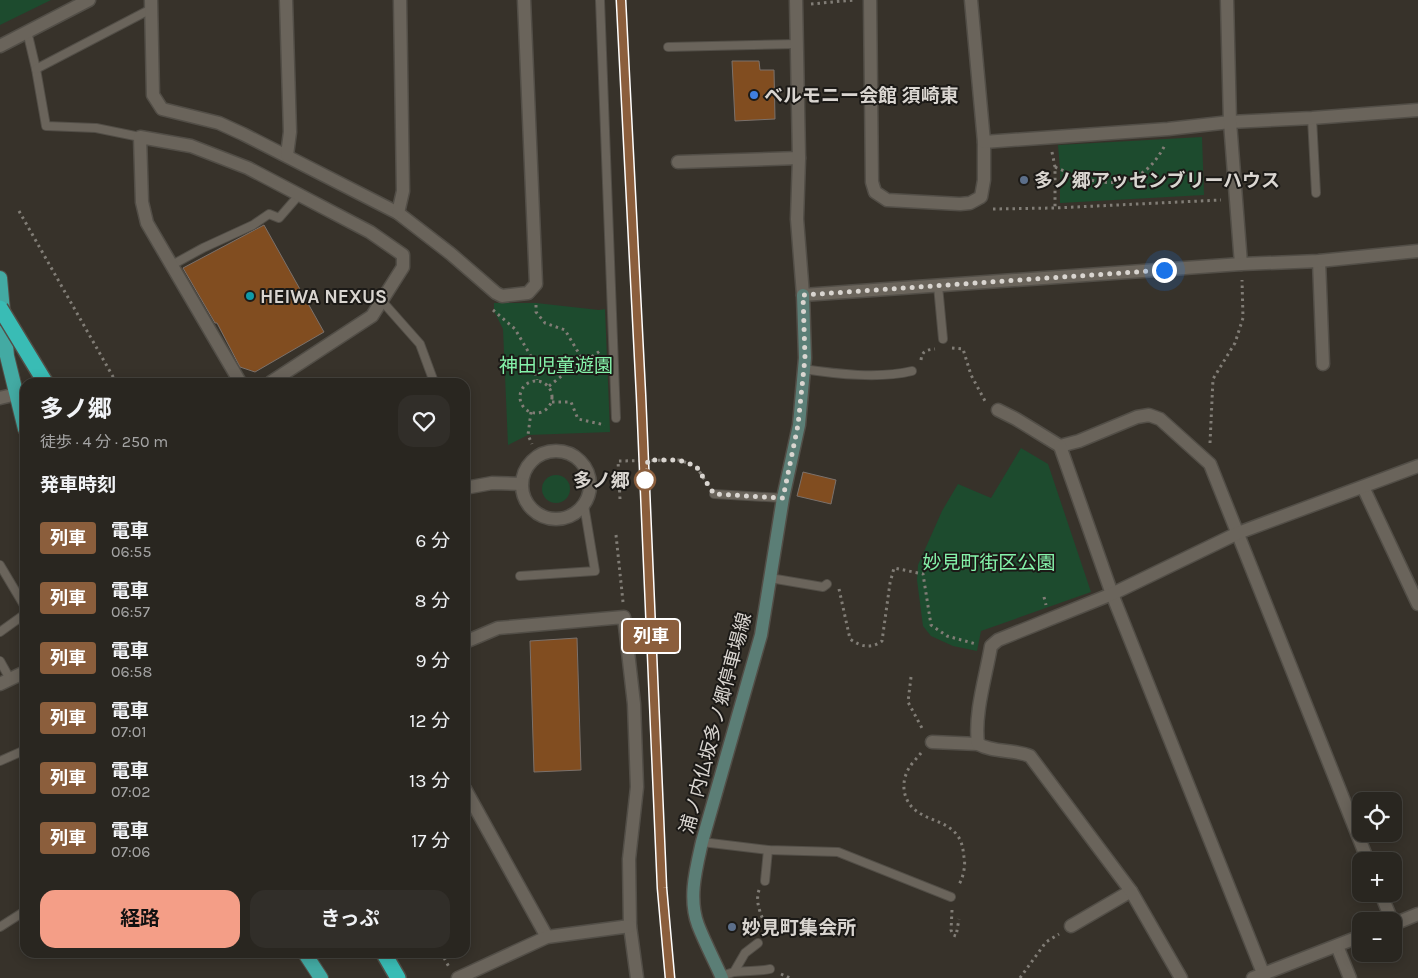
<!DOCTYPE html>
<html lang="ja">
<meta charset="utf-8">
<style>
body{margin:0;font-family:Karla,"Noto Sans JP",sans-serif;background:#312e29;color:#f1f3f6;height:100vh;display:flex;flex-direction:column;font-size:19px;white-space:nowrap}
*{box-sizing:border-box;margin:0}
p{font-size:16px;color:#a5a5a5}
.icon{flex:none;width:28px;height:28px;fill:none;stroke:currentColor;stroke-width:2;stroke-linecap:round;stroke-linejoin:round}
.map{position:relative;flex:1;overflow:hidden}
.drawer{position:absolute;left:20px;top:378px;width:450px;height:580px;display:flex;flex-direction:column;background:#292620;border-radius:15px;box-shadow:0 2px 12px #0003,0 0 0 1px #45433e}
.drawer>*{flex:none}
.badge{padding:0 10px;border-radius:4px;font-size:18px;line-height:32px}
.controls{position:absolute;left:1352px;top:792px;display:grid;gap:10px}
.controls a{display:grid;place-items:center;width:50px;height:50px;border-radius:10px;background:#292620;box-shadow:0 2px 12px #0003,0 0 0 1px #45433e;font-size:25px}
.you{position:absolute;width:25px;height:25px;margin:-12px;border:4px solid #fff;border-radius:50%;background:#1a73e8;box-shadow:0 0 0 8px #1a73e833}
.map>.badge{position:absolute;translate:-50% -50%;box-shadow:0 0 0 2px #fff}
h2{padding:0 20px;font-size:19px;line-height:45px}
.round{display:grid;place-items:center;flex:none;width:52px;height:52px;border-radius:15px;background:#312e29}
.overview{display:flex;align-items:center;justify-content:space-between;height:85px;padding:0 20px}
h1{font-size:24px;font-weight:700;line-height:38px}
.cta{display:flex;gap:10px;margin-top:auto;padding:10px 20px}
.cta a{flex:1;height:58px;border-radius:15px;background:#f49e87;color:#111;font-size:20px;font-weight:700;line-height:58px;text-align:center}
.cta a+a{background:#312e29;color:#f1f3f6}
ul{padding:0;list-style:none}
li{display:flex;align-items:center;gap:15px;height:60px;padding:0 20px}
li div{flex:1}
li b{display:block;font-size:19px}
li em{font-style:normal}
li .badge{min-width:55px;font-weight:700;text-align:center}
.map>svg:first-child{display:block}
</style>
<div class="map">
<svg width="1418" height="978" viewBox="0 0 1418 978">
<rect width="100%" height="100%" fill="#37322a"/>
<!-- green -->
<g fill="#1d4b2e">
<polygon points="0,0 51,0 0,25"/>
<polygon points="1202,137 1204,195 1060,203 1060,169 1058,145"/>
<polygon points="494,303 536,303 599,310 605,309 610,432 528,435 508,445 503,329 494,311"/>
<polygon points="1021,448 1048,464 1091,592 981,631 977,651 953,646 931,636 923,626 917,580 918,565 942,511 958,484 991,498"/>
<circle cx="556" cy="489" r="14"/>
</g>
<!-- building -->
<g fill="#814d20" stroke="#7b716b">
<polygon points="732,61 759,61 760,70 774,70 775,119 735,121"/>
<polygon points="264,225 324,332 255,372 240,367 217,323 215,323 183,268"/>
<polygon points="803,472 836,480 831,504 797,496"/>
<polygon points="577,638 581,770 534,772 530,641"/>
</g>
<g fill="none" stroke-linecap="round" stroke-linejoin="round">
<defs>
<g id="service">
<polyline points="600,0 616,418"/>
<polyline points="27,31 36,69 46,126 96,128 140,137"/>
<polyline points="668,47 797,44"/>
<polyline points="36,69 151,9"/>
<polyline points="1312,118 1316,193"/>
<polyline points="172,265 203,248 253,225 269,214 279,218 299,195"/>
<polyline points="938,286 943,339"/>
<polyline points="381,300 420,344 434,382"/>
<path d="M 803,369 C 837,374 879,379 912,371"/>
<polyline points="714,494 783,498"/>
<polyline points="0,565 25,607"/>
<polyline points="520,576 595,571 584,505"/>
<polyline points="770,578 823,587 827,584"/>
<polyline points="0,632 25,614"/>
<polyline points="0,661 10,679"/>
<polyline points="0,761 25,750"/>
<polyline points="702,842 768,850 838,852 951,897"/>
<polyline points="765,881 768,850"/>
<polyline points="0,927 25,911"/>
<path d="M 734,972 C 747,970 758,972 770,969"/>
<polyline points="721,976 734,972 745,953 758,943"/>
</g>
<g id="minor">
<polyline points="151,0 153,95 162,109 219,123 243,134 398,213 451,254 496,293 502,296 528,293 536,284 524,0"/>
<polyline points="286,0 290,132 287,155"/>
<polyline points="870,0 872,182 875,192 887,200 960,204 970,203 981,197 984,180 984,142"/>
<polyline points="971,0 984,142 1168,129 1230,122 1312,118 1418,110"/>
<polyline points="1227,0 1230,122 1241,264"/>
<polyline points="678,162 799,158"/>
<polyline points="398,213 403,191 400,0"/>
<polyline points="1319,261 1323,364"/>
<polyline points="803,295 1241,264 1319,261 1418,251"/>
<polyline points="240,382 147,223 142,202 140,137 191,146 248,168 370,232 403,255 403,267 372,316 271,382"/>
<polyline points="0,398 17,394"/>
<polyline points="998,410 1016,419 1060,446 1079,441 1137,417 1149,415 1160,419 1210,464 1368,861"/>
<polyline points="1060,446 1112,594 1263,973"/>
<circle cx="556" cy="485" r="34"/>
<polyline points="1363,487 1418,604"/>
<polyline points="465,642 498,628 624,617 634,704 637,787 629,859 630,926 637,978"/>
<polyline points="932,742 978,744"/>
<polyline points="465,789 547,937"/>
<polyline points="1381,894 1392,921"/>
<polyline points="1394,924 1418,914"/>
<polyline points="1071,926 1131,891"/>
<polyline points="1337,946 1350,978"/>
<polyline points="458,978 547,937 630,926"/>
<path d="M 1181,978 L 1131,891 L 1030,756 C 1013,749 994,753 978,744 C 974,713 986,676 991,646 L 998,640 L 1112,594 L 1238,533 L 1418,466"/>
<polyline points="1253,978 1361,936"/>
</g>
<g id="tertiary">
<polyline points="796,0 799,158 797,219 803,295"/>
<polyline points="0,46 89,0"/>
<polyline points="465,488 492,483 522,484"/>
<polyline points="0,684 25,672"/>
</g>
<path id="secondary" d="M 722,978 C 714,960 705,943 698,925 C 688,898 696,869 702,842 L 761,635 L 783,498 L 799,425 L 805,358 L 803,295"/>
<g id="trunk">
<polyline points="0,278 7,356 25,429"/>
<polyline points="304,952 321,978"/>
</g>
<polyline id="motorway" points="383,952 398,978"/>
</defs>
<!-- service casing -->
<use href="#service" stroke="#524e47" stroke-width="10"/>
<!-- minor casing -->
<use href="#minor" stroke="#524e47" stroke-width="15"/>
<!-- tertiary casing -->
<use href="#tertiary" stroke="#524e47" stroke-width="15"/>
<!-- secondary casing -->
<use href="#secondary" stroke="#524e47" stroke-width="15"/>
<!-- trunk casing -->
<use href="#trunk" stroke="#524e47" stroke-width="16"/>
<!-- motorway casing -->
<use href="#motorway" stroke="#524e47" stroke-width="18"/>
<!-- path -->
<g stroke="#817d76" stroke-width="3" stroke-dasharray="2.5 4" stroke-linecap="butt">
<polyline points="811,4 854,0"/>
<polyline points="1052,152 1055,167 1055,208"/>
<path d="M 1055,167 C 1098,187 1139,195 1165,145"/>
<polyline points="993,209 1055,208 1221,200"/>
<polyline points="19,211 116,382"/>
<polyline points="536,305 536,312 545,323 565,330 584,362"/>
<polyline points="493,310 515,329 532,358 537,380"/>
<polyline points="952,348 963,349 971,375 985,401"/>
<path d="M 921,360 C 922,351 926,350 935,349"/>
<circle cx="536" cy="397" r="16"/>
<polyline points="549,386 573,367 584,362 600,351"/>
<polyline points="552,402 571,402 578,419 605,425"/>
<polyline points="531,412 528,435 532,444"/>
<polyline points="1210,443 1213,379 1235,343 1243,318 1242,280"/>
<polyline points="696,466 708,485"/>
<polyline points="616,535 623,602"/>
<path d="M 839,589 L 850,639 C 861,647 871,649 882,641 L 890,583 L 894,568 L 923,574 L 931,625 L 947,636 L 976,644"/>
<polyline points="1044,597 1046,605"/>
<polyline points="911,677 908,702 923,730"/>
<path d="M 921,753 C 917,758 912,763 909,768 C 899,785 904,805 921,814 C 933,821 948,823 957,835 C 962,841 963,849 964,857 C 966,865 963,879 958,886"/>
<path d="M 759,890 C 754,905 764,919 768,934"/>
<polyline points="952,910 951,930 953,935 956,936 959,919"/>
<polyline points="441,952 449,967"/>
<polyline points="781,974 790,978"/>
<polyline points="1020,978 1046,942 1059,934"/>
</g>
<!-- service -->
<use href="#service" stroke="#6a645b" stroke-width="8"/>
<!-- minor -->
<use href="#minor" stroke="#6a645b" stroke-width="12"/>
<!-- tertiary -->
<use href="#tertiary" stroke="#6a645b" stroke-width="12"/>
<!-- secondary -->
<use href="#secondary" stroke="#5b7e76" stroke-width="12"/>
<!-- trunk -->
<use href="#trunk" stroke="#43aaa3" stroke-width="14"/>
<!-- motorway -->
<use href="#motorway" stroke="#39bcb5" stroke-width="15"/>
<defs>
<polyline id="rail" points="621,0 641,395 662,888 670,978"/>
</defs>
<!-- rail casing -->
<use href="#rail" stroke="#96918b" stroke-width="5.5"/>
<!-- rail -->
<use href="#rail" stroke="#1c1a17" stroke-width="4" stroke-dasharray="11" stroke-linecap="butt"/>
<defs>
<polyline id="motorway-bridge" points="0,308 45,382"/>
</defs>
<!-- motorway-bridge casing -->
<use href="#motorway-bridge" stroke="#524e47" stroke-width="18" stroke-linecap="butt"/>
<!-- path-bridge -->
<polyline stroke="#817d76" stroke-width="3" stroke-dasharray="2.5 4" stroke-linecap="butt" points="620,499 618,461 679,460 696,466"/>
<!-- motorway-bridge -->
<use href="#motorway-bridge" stroke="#39bcb5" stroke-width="15"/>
</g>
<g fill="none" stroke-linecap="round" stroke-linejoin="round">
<defs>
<polyline id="line" points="621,0 641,395 662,888 670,978"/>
</defs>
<!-- line casing -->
<use href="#line" stroke="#fff" stroke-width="11"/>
<!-- line -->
<use href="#line" stroke="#8b5e3c" stroke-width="8"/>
<!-- walk -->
<polyline stroke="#d9d5d0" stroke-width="5" stroke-dasharray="0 9" points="645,480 648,460 679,460 696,466 714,494 783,498 798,425 805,358 803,295 1164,270"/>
</g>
<!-- markers -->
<circle fill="#3f7fe0" stroke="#1c1a17" stroke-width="2" cx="754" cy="95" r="5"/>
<g fill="#5c6f8a" stroke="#1c1a17" stroke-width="2">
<circle cx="1024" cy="180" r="5"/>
<circle cx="732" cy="927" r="5"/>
</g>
<circle fill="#0f9aa8" stroke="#1c1a17" stroke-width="2" cx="250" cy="296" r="5"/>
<circle fill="#fff" stroke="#8b5e3c" stroke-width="2.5" cx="645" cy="480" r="10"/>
<g text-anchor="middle" stroke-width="4" stroke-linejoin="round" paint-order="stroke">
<!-- poi labels -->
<g font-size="19" font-weight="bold" fill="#d9d5d0" stroke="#1c1a17" text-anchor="start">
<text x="764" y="102">ベルモニー会館 須崎東</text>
<text x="1034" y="187">多ノ郷アッセンブリーハウス</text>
<text x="260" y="303">HEIWA NEXUS</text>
<text x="742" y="934">妙見町集会所</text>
</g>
<!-- park labels -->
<g font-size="19" fill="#85f3aa" stroke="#1c1a17">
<text x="556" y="372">神田児童遊園</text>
<text x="989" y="569">妙見町街区公園</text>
</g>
<!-- stop labels -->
<g font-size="19" font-weight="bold" fill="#d9d5d0" stroke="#1c1a17" text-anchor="end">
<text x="630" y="487">多ノ郷</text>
</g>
<!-- street labels -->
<g font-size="19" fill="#d9d5d0" stroke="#1c1a17">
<text transform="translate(715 723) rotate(-75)" y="7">浦ノ内仏坂多ノ郷停車場線</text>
</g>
</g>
</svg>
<div class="controls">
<a><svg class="icon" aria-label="locate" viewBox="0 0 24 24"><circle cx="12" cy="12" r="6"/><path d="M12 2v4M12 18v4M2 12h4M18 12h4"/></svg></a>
<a>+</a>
<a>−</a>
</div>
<div class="you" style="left:1164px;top:270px"></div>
<b class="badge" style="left:651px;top:636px;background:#8b5e3c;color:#fff">列車</b>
<section class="drawer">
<div class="overview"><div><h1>多ノ郷</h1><p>徒歩 · 4 分 · 250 m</p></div><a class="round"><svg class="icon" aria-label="heart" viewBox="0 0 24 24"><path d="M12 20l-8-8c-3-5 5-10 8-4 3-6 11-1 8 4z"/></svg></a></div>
<h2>発車時刻</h2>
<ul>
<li><span class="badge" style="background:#8b5e3c;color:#fff">列車</span><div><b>電車</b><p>06:55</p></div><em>6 分</em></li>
<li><span class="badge" style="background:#8b5e3c;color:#fff">列車</span><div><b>電車</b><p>06:57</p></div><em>8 分</em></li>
<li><span class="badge" style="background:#8b5e3c;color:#fff">列車</span><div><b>電車</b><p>06:58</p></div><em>9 分</em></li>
<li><span class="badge" style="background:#8b5e3c;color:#fff">列車</span><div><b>電車</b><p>07:01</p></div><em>12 分</em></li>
<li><span class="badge" style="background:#8b5e3c;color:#fff">列車</span><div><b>電車</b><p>07:02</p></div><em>13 分</em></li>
<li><span class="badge" style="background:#8b5e3c;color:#fff">列車</span><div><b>電車</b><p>07:06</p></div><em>17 分</em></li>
</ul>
<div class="cta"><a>経路</a><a>きっぷ</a></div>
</section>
</div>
